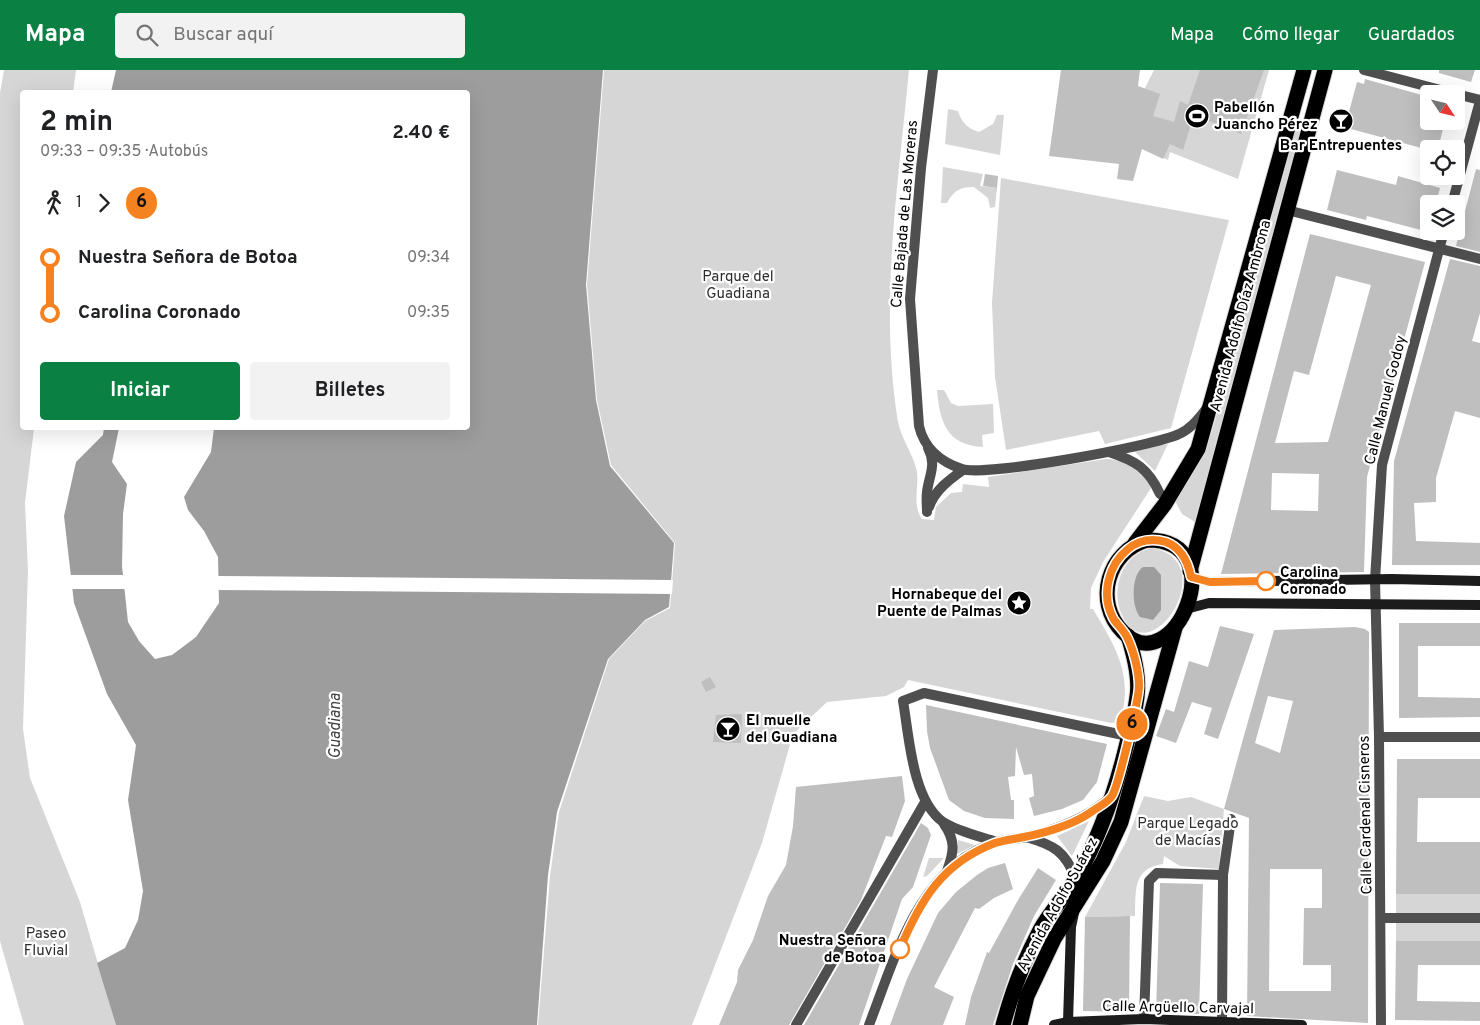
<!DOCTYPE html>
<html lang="es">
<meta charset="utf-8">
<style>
body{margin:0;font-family:Overpass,sans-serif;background:#f2f2f2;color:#202124;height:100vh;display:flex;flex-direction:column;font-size:19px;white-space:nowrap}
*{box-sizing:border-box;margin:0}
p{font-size:16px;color:#757577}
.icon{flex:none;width:28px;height:28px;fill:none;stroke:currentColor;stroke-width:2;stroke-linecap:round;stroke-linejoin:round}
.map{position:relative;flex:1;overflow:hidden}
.panel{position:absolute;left:20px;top:20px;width:450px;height:340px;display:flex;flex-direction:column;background:#fff;border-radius:5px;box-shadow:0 5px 20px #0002}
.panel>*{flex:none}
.badge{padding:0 10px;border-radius:16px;font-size:18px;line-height:32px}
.needle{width:32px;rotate:125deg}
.buttons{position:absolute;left:1420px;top:15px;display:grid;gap:10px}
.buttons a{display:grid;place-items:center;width:45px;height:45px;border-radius:5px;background:#fff;box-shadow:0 5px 20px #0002;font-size:25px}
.map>.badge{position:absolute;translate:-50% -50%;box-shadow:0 0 0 2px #fff}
.legs{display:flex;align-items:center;gap:8px;height:55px;padding:0 20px;font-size:16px}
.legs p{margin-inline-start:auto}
.summary{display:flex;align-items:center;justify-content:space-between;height:85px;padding:0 20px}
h1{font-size:28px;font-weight:700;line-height:38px}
.primary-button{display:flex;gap:10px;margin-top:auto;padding:10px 20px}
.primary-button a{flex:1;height:58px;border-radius:5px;background:#0b8043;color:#fff;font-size:20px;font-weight:700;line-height:58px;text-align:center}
.primary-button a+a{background:#f2f2f2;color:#202124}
ul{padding:0 20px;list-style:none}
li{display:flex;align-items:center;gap:18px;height:55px;font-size:19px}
li i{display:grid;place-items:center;width:8px;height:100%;margin:0 6px;background:currentColor}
li i::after{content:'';width:12px;height:12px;margin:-6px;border:4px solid;border-radius:50%;background:#fff}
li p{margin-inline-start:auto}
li:first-child i{background:linear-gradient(#0000 50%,currentColor 0)}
li:last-child i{background:linear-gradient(currentColor 50%,#0000 0)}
header{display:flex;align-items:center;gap:30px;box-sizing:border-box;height:70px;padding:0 25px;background:#0b8043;color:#fff}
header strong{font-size:24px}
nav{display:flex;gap:28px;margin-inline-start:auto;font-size:18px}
.search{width:350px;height:45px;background:#f2f2f2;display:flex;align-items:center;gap:12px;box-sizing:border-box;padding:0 18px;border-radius:5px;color:#757577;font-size:19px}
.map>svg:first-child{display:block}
</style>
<header>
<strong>Mapa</strong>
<div class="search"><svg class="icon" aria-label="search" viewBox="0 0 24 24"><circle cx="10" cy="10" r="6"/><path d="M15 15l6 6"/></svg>Buscar aquí</div>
<nav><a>Mapa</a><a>Cómo llegar</a><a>Guardados</a></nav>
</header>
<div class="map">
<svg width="1480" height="955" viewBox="0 0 1480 955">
<rect width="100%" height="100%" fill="#fff"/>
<!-- green -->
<g fill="#d6d6d6">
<polygon points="4,0 76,0 73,22 22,22 22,358 34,358 25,433 28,501 23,659 30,708 80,832 116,955 24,955 0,871 0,23"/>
<path d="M 604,0 L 909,0 C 898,118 879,234 898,352 C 901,369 914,385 917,402 C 919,418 912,435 922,449 L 934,450 L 936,437 L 951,423 L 962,422 L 963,414 L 989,417 L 988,407 L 1106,389 C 1127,390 1143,400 1151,418 L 1103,492 L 1091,518 L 1090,539 L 1093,539 C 1116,578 1134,605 1120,652 L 1111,653 L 908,610 L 904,617 L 886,626 L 827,632 L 793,664 L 762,773 L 692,955 L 538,955 L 550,806 L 559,742 L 609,589 L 645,551 L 670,538 L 675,473 L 611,395 L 597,330 L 587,215 Z"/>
<polygon points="1154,0 1269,0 1238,109 1170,82 1168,90 1133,75 1145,18"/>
<path d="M 948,39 L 958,41 C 962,53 967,58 979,62 L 993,54 L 997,45 L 1004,45 L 1000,85 L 945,74 Z"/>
<polygon points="1307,44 1195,452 1182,444 1175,431 1203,386 1212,361 1295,60"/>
<path d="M 943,97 L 983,104 L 980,116 L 997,118 L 995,137 L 990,138 L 988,128 L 974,117 C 959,117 954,121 947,133 L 941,133 Z"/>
<polygon points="1001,108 1229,150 1171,358 1105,374 1099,361 1006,380 995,307 992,233"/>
<path d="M 937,320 L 944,320 L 951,333 L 958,336 L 993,334 L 994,363 L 982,365 L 983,377 C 946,375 940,352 937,320 Z"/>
<polygon points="1168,374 1155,401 1134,381"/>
<path d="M 1152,478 C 1224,491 1150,606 1122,545 C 1110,519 1122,484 1152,478 Z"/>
<path d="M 1144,726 L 1168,731 L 1191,727 L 1224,739 L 1219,799 L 1180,796 L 1164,786 L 1163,794 C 1132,798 1136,822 1135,846 L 1085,847 L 1126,772 Z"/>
<polygon points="1089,751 1072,786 1057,766"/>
<polygon points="958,770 975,775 957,784"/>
<polygon points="929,788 944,788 927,806 923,807"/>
<rect x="1396" y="824" width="84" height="47"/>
</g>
<!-- water -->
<g fill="#9d9d9d">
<polygon points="116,0 603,0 586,215 596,330 610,396 674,473 669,537 645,550 608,589 557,742 548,805 537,955 116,955 97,893 125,878 138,850 143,821 128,730 136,675 107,624 74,533 64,446 76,392 103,365 104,358 119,358 112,392 127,414 123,444 122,496 128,552 139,571 155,589 172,585 196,567 219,533 218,487 204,461 188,440 184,427 211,382 214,358 468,358 468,22 111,22"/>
<path d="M 1143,497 L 1154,497 L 1161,505 L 1161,540 L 1153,550 L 1140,547 C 1131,536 1131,505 1143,497 Z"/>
</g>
<!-- pier -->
<g fill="#fff">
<polygon points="68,505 126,505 127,519 70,519"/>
<polygon points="216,506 673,510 672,524 216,520"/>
</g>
<!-- building -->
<g fill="#bfbfbf" fill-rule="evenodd">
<polygon points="1061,0 1140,0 1138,16 1160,24 1153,46 1174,52 1180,31 1188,35 1200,0 1264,0 1241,64 1194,45 1183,80 1170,74 1163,89 1142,79 1133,111 1117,109 1119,94 1049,86"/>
<polygon points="1439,0 1475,0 1471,12 1439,3"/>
<polygon points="1365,9 1429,27 1429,51 1445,51 1438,79 1425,79 1351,59 1352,55 1346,53 1357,12 1364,14"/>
<polygon points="1476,99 1480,100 1480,182 1456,176"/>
<polygon points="1337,100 1396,115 1398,106 1440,118 1436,134 1429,134 1429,162 1367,146 1366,150 1327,140"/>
<polygon points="985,104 998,106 997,118 983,116"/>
<path d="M 1310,164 L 1425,192 L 1367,407 L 1364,502 L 1221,504 ZM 1336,206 L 1371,215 L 1328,372 L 1275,373 L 1294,301 L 1309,305 ZM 1272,403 L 1319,404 L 1318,441 L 1271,440 Z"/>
<polygon points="1450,189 1480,196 1480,243 1472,271 1480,273 1480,348 1455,341 1436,408 1436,432 1414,433 1416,471 1480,473 1480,495 1392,495 1394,391"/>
<polygon points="1399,553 1480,553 1480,576 1418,576 1418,627 1480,628 1480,647 1399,648"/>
<polygon points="1220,556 1254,564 1218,669 1204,664 1212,638 1192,632 1176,673 1156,666 1166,639 1174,642 1189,591 1208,597"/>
<path d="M 1355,557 L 1365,559 L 1369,562 L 1368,953 L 1247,946 L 1249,748 L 1224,739 L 1243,669 L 1274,560 ZM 1268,626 L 1293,631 L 1280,683 L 1255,673 ZM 1270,799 L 1322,799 L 1322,838 L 1304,838 L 1303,895 L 1331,895 L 1331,921 L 1269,921 Z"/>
<polygon points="710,607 716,617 706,622 701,612"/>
<polygon points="926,635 1107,674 1097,712 1083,730 1062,739 1034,746 1029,728 1034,726 1032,704 1024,705 1016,677 1015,706 1008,707 1011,730 1014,730 1014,749 985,748 964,741 949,730 930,678 927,661"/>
<polygon points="742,644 741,673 713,672 716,645"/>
<polygon points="1397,689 1480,689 1480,728 1418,728 1417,772 1480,772 1480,824 1396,824"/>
<polygon points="902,706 905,731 892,767 886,766 861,830 789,955 719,955 737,912 738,900 753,870 768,826 786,795 793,756 796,717"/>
<polygon points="921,753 928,758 931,765 913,817 902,829 859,955 804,955"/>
<polygon points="1005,793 1013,819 994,828 979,839 975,838 934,917 954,927 943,955 890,955 907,909 938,843 956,822 977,805 988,798"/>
<polygon points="1038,798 1056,810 1034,846 1013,894 993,955 965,955 971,927 987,882 989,883 1018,830"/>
<polygon points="1160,813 1203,814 1199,944 1156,943"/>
<polygon points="1130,846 1129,942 1083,941 1085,847"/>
<polygon points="1396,871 1480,871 1480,895 1418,895 1417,931 1480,932 1480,951 1395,950"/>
</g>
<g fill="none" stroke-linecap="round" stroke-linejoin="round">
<defs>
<g id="highway">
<path d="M 1147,470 C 1236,469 1173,614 1123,562 C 1093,532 1108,481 1147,470 Z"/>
<polyline points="1135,473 1165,434 1198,379 1304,0"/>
<polyline points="1190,501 1325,0"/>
<path d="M 1003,955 C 1012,922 1024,890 1040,860 C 1050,841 1066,826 1077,807 C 1100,766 1115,722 1126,677 C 1138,628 1144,617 1128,566"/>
<polyline points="1020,955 1027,926 1054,869 1103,791 1121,752 1175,558"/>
</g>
</defs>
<!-- highway casing -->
<use href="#highway" stroke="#dbdbdb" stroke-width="17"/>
<!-- street -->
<g stroke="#4f4f4f" stroke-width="10">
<path d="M 933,0 L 921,98 L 910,229 L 919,356 C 924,378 941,392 962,399 C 984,407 1155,376 1179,364 C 1191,359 1199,348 1207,338"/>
<polyline points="1364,0 1456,24"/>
<polyline points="1456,24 1480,30"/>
<polyline points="1452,134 1480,31"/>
<polyline points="1287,140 1480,189"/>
<path d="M 1109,382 C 1136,391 1148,398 1160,424"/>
<path d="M 929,437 C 935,420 949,410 963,400"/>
<path d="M 927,442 C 927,436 926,429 927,422 C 929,405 937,395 928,378"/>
<polyline points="1379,667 1480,667"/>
<path d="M 944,754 C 956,771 954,782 947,801"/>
<path d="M 1026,767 C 1054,775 1065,781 1076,809"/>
<path d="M 997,772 C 979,766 959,762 943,752 C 912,730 909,665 903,631 L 924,623 L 1128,666"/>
<polyline points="1381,848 1480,848"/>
<polyline points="1144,949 1149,811 1157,803 1223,805"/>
<polyline points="1222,951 1223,805 1231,749"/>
<polyline points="796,955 925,732"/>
<path d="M 869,955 C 895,888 919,795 997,772 C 1007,769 1017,769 1027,767 C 1059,759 1086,748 1111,727"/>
<polyline points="1381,955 1379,667 1375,510 1382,395 1444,161"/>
</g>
<!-- secondary -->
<g stroke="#1c1c1c" stroke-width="10">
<polyline points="1191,507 1210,512 1392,509 1480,511"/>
<polyline points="1186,539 1209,533 1480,535"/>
<polyline points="1068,952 1071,857 1074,843"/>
<polyline points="1054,955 1068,952 1144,949 1302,955"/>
</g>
<!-- highway -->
<use href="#highway" stroke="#000" stroke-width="15"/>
</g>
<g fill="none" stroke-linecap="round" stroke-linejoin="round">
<defs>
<path id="line-1" d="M 900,879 C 920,831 942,793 995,773 C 1004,770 1015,769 1024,767 C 1049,762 1074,755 1094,740 C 1100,736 1108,732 1112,726 C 1118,717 1139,629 1139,616 C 1139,602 1134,582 1128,569 C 1125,561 1117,555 1113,548 C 1101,525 1108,495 1128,479 C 1139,470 1152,468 1166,472 C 1182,478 1188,492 1191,507 L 1210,512 L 1266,511"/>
</defs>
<!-- line-1 casing -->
<use href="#line-1" stroke="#fff" stroke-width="11"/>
<!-- line-1 -->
<use href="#line-1" stroke="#f58220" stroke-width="8"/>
</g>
<!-- icons -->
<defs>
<symbol id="stadium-disc" viewBox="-11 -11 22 22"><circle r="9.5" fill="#000" stroke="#fff"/><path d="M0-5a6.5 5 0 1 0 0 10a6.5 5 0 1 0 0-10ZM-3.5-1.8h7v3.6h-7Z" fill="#fff"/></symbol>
<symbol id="bar-disc" viewBox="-11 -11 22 22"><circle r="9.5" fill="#000" stroke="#fff"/><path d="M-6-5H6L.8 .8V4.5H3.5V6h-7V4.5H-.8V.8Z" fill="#fff"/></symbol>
<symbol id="sight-disc" viewBox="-11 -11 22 22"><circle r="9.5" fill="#000" stroke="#fff"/><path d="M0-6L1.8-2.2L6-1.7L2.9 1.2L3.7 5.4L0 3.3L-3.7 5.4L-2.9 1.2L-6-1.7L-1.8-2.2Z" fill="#fff"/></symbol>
</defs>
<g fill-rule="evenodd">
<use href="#stadium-disc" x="1183" y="32" width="28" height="28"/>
<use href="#bar-disc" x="1327" y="37" width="28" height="28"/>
<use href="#sight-disc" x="1005" y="519" width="28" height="28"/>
<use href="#bar-disc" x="714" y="645" width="28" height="28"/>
</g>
<!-- markers -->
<g fill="#fff" stroke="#f58220" stroke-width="2.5">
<circle cx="1266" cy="511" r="9"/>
<circle cx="900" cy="879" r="9"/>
</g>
<g text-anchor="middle" stroke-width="4.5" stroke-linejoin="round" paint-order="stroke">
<!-- poi labels -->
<g font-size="15" font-weight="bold" fill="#000" stroke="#fff" text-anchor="start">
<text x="1214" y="42">Pabellón<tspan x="1214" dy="17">Juancho Pérez</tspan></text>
<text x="1341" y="80" text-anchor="middle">Bar Entrepuentes</text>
<text x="1002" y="529" text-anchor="end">Hornabeque del<tspan x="1002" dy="17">Puente de Palmas</tspan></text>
<text x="746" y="655">El muelle<tspan x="746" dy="17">del Guadiana</tspan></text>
</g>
<!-- street labels -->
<g font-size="15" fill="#000" stroke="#fff">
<text transform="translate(904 144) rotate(-85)" y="5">Calle Bajada de Las Moreras</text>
<text transform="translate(1240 246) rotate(-75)" y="5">Avenida Adolfo Díaz Ambrona</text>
<text transform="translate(1385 330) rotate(-76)" y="5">Calle Manuel Godoy</text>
<text transform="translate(1365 745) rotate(-91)" y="5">Calle Cardenal Cisneros</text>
<text transform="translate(1057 834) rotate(-61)" y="5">Avenida Adolfo Suárez</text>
<text transform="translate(1178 937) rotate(1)" y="5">Calle Argüello Carvajal</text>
</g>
<!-- park labels -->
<g font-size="15" fill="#2d2d2d" stroke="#fff">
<text x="738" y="211">Parque del<tspan x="738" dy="17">Guadiana</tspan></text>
<text x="1188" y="758">Parque Legado<tspan x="1188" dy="17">de Macías</tspan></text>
<text x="46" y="868">Paseo<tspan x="46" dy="17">Fluvial</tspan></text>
</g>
<!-- stop labels -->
<g font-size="15" font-weight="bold" fill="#000" stroke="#fff" text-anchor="start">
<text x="1280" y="507">Carolina<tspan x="1280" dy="17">Coronado</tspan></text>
<text x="886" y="875" text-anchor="end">Nuestra Señora<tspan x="886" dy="17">de Botoa</tspan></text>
</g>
<!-- water labels -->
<g font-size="16" font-style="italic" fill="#3e3e3e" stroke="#fff">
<text transform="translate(334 656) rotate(-90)" y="6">Guadiana</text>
</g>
</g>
</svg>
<div class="buttons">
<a><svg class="needle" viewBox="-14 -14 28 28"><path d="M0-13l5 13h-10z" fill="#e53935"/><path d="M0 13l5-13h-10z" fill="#757577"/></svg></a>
<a><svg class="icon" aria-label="locate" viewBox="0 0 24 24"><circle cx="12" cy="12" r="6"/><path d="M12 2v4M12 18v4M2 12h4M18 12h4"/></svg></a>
<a><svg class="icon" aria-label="layers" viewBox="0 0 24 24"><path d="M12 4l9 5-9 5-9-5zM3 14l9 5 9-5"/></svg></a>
</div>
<b class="badge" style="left:1132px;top:654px;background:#f58220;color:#111">6</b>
<section class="panel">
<div class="summary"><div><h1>2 min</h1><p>09:33 – 09:35 · Autobús</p></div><b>2.40 €</b></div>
<div class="legs"><svg class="icon" aria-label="walk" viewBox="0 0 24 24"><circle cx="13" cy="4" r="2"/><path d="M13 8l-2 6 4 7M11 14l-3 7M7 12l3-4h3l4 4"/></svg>1<svg class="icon" aria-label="forward" viewBox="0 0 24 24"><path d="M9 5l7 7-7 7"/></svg><b class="badge" style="background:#f58220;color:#111">6</b></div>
<ul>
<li><i style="color:#f58220"></i><b>Nuestra Señora de Botoa</b><p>09:34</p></li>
<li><i style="color:#f58220"></i><b>Carolina Coronado</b><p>09:35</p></li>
</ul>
<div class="primary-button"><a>Iniciar</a><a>Billetes</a></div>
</section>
</div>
